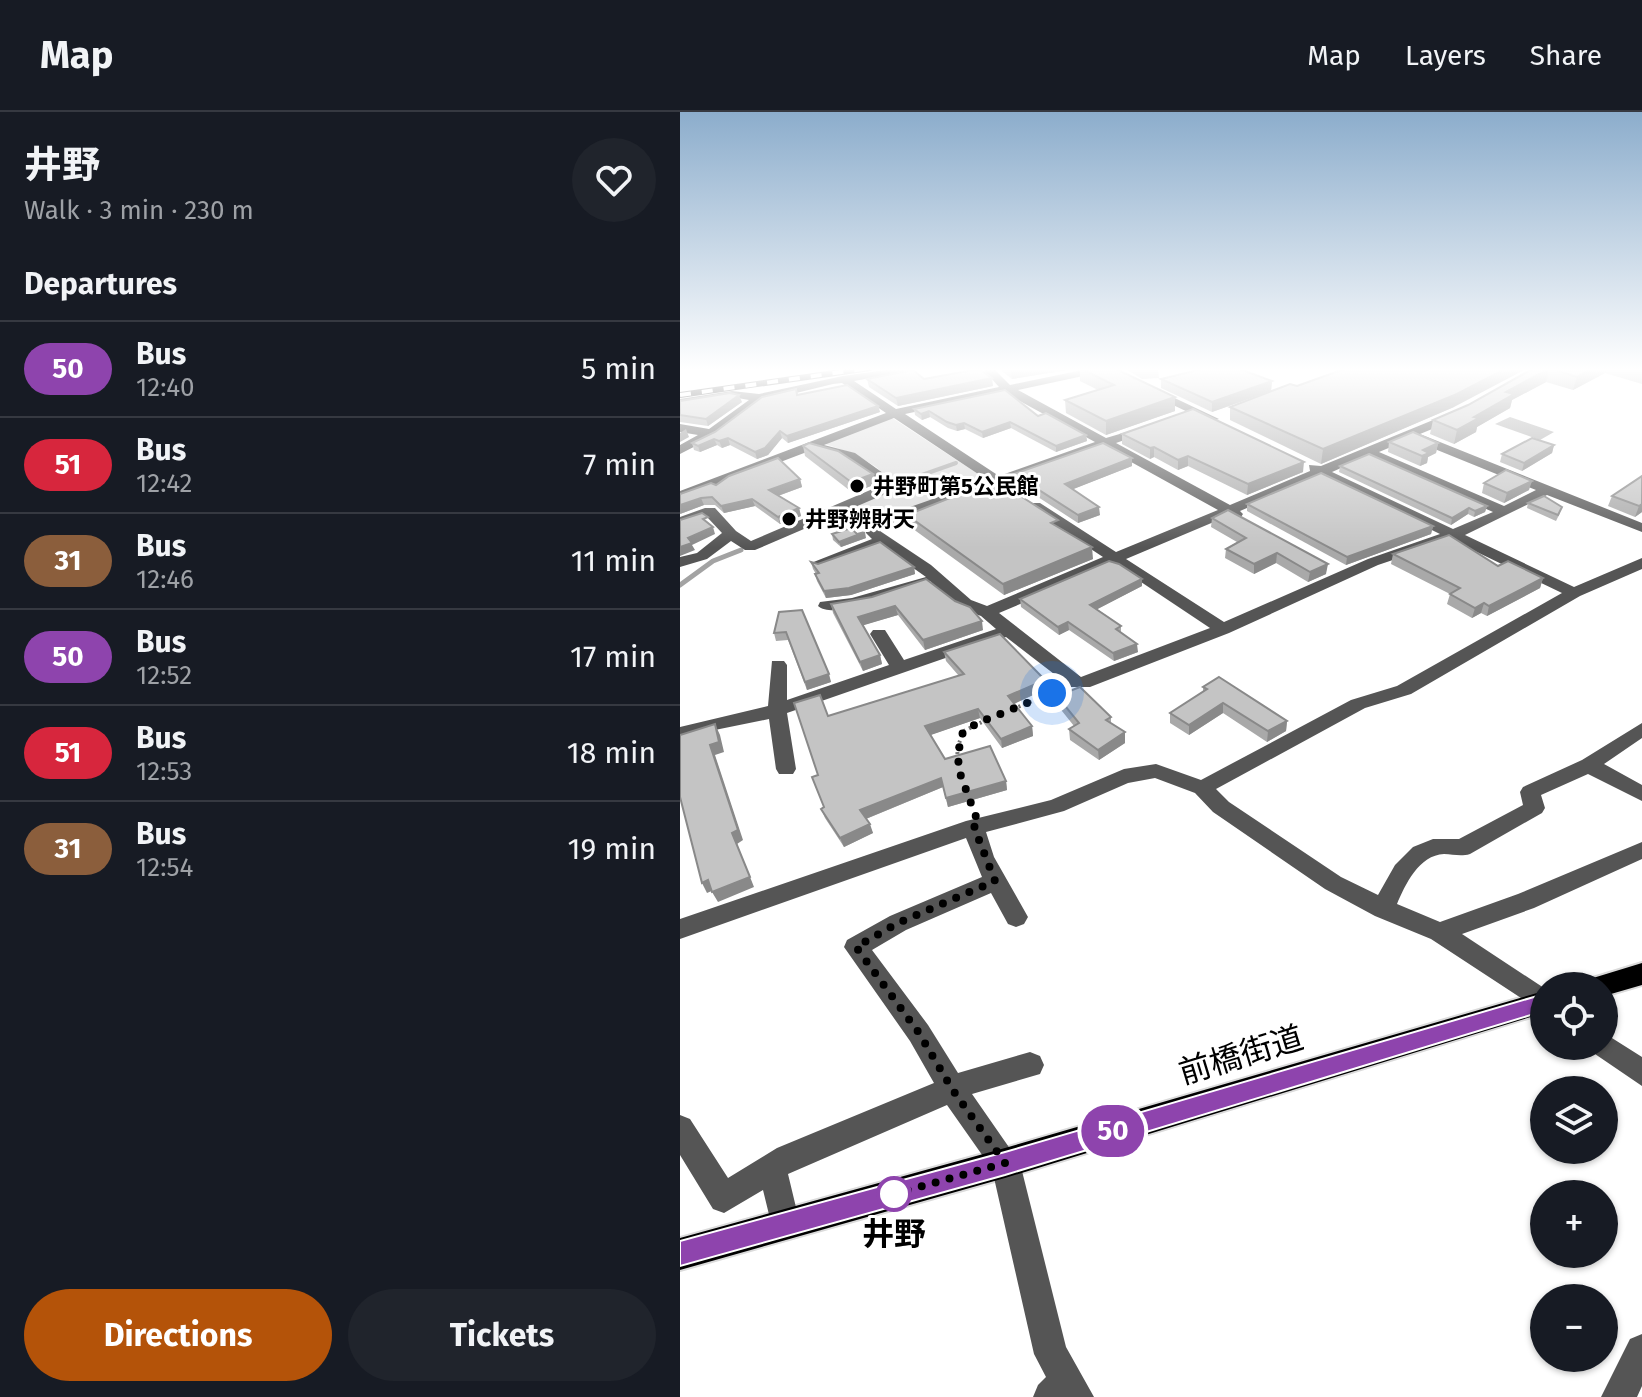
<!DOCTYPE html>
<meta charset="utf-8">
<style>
body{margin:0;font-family:"Fira Sans","Noto Sans JP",sans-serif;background:#20242c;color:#f1f3f6;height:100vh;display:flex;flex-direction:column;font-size:30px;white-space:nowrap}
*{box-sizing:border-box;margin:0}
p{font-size:26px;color:#9ea1a6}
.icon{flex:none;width:44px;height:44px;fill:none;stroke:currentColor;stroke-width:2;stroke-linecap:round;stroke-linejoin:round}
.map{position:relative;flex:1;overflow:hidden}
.side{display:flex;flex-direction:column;background:#171b24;width:680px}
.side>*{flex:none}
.badge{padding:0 16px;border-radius:26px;font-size:28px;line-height:52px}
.fabs{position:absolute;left:850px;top:860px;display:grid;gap:16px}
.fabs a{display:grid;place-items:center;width:88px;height:88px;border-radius:50%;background:#171b24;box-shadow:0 2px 6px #0004;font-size:40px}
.you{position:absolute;width:40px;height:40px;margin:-20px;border:6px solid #fff;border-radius:50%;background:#1a73e8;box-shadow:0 0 0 12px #1a73e833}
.map>.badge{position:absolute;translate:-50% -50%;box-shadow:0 0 0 4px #fff}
h2{padding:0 24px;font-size:30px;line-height:72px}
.round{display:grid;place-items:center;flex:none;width:84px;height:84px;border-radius:42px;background:#20242c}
.summary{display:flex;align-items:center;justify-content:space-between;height:136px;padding:0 24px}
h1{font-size:38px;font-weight:700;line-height:60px}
.action{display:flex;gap:16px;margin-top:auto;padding:16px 24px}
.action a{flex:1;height:92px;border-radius:48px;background:#b45309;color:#fff;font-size:32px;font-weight:700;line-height:92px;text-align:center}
.action a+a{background:#20242c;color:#f1f3f6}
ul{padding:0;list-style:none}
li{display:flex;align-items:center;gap:24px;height:96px;padding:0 24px;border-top:2px solid #363941}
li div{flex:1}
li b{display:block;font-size:30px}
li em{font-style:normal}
li .badge{min-width:88px;font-weight:700;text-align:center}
header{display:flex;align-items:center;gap:48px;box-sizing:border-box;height:112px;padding:0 40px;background:#171b24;border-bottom:2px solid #363941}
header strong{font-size:38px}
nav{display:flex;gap:44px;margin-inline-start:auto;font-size:28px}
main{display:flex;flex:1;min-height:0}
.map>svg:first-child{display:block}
</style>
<header>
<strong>Map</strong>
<nav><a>Map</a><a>Layers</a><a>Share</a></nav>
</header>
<main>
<section class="side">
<div class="summary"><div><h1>井野</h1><p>Walk · 3 min · 230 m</p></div><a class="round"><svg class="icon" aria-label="heart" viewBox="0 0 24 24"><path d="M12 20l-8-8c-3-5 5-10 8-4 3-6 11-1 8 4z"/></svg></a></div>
<h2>Departures</h2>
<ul>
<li><span class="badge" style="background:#8e44ad;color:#fff">50</span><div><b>Bus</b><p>12:40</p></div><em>5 min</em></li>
<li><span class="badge" style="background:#d7263d;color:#fff">51</span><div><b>Bus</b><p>12:42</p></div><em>7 min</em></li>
<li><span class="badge" style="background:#8b5e3c;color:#fff">31</span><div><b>Bus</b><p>12:46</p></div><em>11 min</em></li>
<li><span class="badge" style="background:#8e44ad;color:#fff">50</span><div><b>Bus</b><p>12:52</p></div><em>17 min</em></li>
<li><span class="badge" style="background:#d7263d;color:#fff">51</span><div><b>Bus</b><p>12:53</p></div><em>18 min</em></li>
<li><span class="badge" style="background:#8b5e3c;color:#fff">31</span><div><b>Bus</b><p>12:54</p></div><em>19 min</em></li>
</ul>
<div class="action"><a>Directions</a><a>Tickets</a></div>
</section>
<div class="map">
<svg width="962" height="1285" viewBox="0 0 962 1285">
<rect width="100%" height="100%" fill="#fff"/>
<!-- green -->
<polygon fill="#dcdcdc" points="208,307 214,307 304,366 300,370 174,419 165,415 156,419 155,404 217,374 196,355 175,342 142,331"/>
<!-- water -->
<polygon fill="#a3a3a3" points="830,305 874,320 860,328 815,312"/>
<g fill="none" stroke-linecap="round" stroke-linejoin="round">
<!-- stream-far1 -->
<g stroke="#a3a3a3" stroke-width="4">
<polyline points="242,363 276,351"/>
<polyline points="217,372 234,366"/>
</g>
<!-- stream -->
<polyline stroke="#a3a3a3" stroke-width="5" points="0,473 33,449 61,438"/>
<defs>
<g id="major">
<polygon points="962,851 962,873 924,884 924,874 909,874 913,866"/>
<polygon points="864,879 864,901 325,1066 0,1158 0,1126 325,1036"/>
</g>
</defs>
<!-- major casing -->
<use href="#major" stroke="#dbdbdb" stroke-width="4"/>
<!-- path -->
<g stroke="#777" stroke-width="4" stroke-dasharray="2 4" stroke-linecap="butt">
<polyline points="333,597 380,578"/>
<polyline points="278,648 277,636 284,619 306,608"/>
</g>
<!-- minor -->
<g fill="#555" fill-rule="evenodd">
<path d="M 220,256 L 247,256 L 174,269 L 216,297 L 319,275 L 302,256 L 313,256 L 330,273 L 412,256 L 440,256 L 444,262 L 539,307 L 529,310 L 436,266 L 431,258 L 338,278 L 426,326 L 470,313 L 470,319 L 436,331 L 550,393 L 630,359 L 629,353 L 641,354 L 775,299 L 781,303 L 779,306 L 740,322 L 962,411 L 962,420 L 867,383 L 785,423 L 894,475 L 962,446 L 962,457 L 900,484 L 731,582 L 685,596 L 536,677 L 549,690 L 661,765 L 698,783 L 715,753 L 733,735 L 753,727 L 779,727 L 843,693 L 840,680 L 843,675 L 902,648 L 962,611 L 962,626 L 924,652 L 962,673 L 962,689 L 908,662 L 861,683 L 865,696 L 862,701 L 790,742 C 780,745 773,742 764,742 C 739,743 725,773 717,792 L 760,810 L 838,782 L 962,730 L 962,747 L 854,796 L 782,822 L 864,876 L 864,901 L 751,827 L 695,804 L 645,777 L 533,700 L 515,681 L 475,666 L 448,671 L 384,699 L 306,720 L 314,745 L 348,805 L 344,812 L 336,815 L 328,812 L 311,781 L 226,818 L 192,838 L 248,913 L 278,961 L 350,940 L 360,944 L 364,953 L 360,962 L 292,982 L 340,1051 L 386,1235 L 414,1285 L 353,1285 L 358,1273 L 366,1265 L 354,1242 L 312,1057 L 267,993 L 108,1062 L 120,1112 L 116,1123 L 105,1127 L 94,1123 L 83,1078 L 44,1101 L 33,1097 L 0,1043 L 0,1003 L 10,1007 L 48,1066 L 97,1036 L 254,971 L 230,929 L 164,835 L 167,828 L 210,804 L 302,765 L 286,726 L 0,827 L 0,807 L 286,709 L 371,688 L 444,657 L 476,652 L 521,668 L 671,588 L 717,574 L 882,481 L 772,428 L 698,453 L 549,521 L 410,575 L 391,575 L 326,525 L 107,601 L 116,657 L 113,662 L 99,662 L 96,657 L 89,607 L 25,620 L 0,629 L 0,615 L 88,594 L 92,549 L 104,549 L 107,553 L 107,588 L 209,553 L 190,522 L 193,518 L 205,518 L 224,548 L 316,517 L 301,504 L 279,496 L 250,469 L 248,472 C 226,480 155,509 138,494 L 140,490 L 172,486 L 246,465 L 202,434 L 139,456 L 131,451 L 192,427 L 186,421 L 186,416 L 193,408 L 307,368 L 214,306 L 144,333 L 175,341 L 217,371 L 217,377 L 75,438 L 65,438 L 51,429 L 27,447 L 0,455 L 0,445 L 17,441 L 42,421 L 27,405 L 0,414 L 0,405 L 25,396 L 35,396 L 56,419 L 71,429 L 202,373 L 165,347 L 132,338 L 0,388 L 0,379 L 206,301 L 162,271 L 153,272 L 83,289 L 35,324 L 0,342 L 0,333 L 18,323 L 0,320 L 0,312 L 29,317 L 69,288 L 52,285 L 0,295 L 0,287 L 52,279 L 79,282 L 163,264 ZM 325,281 L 415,330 L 319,364 L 225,302 ZM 730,327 L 856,378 L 824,394 L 699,340 ZM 424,335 L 538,398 L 436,440 L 360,391 L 350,391 L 350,397 L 423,445 L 307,494 L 291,488 L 251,453 L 200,419 L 203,414 L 316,374 L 330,377 L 332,374 L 328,370 ZM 688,344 L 813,400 L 773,417 L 652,360 ZM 641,364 L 760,422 L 688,447 L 544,510 L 446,447 L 548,404 L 561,405 L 563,402 L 560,399 ZM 434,452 L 530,516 L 401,565 L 319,501 Z"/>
<polygon points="924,921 962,945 962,974 915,942 911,934 924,934"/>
<polygon points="962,1222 962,1274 957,1285 921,1285 950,1227"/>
</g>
<!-- major -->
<use href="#major" fill="#000" fill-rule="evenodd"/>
<defs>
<polyline id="rail" points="0,283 190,256"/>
</defs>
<!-- rail casing -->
<use href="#rail" stroke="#000" stroke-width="6"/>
<!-- rail -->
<use href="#rail" stroke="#fff" stroke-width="4" stroke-dasharray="11" stroke-linecap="butt"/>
</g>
<!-- wall -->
<g fill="#a9a9a9">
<polygon points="318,256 400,256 332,267"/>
<polygon points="400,256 495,285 495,299 426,323 386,301 385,288 418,278 400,269"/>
<polygon points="444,256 478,256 479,266 462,267"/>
<polygon points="854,256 962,256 962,272 925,261 893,278 866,270 832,288 830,296 797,315 796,320 774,332 750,322 753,308 788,293"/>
<polygon points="187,267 244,267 313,274 218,294 189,275"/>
<polygon points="481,267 592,269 591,279 532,300 481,276"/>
<polygon points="617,274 774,295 641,352 550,308 550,295"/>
<polygon points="117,283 198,294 200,300 108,331 102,326 88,343 77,347 50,333 42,336 37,333 20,340 14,338 12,331"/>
<polygon points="0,289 62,290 28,314 0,310"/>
<polygon points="234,297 358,304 406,323 407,329 376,340 331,316 303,326 285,317 277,319 268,316 250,305 242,308 235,303"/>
<polygon points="442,322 623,360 567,383 508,354 498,358 474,345 470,347 442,332"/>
<polygon points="709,330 758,331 756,341 748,345 747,351 740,354 708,340"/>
<polygon points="874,333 872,341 842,359 820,350 822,342"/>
<polygon points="123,334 193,362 196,372 173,381 125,344"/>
<polygon points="452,346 452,354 393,377 420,403 398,411 335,370 334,362"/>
<polygon points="660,354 807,394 805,400 794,405 788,402 771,413 659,360"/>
<polygon points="962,364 962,400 955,405 928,394 932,384"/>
<polygon points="120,367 122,375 98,384 119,396 121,404 100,412 75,394 44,401 35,393 24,393 0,402 36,373"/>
<polygon points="804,371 849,378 824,391 802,381"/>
<polygon points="296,373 379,416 413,447 324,483 229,414 227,403 296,376"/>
<polygon points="848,391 880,401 876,409 847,396"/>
<polygon points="567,392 753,414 751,422 666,453 567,399"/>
<polygon points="532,406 646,462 628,470 596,451 574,462 545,446 546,437 557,430 531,415"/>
<polygon points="152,422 186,426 161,435 153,428"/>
<polygon points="713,442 818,454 863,466 860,476 807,504 801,501 792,506 767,492 770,482 711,452"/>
<polygon points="131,450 138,452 234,455 235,462 171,483 146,486 137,469 135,462 136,462 133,457"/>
<polygon points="462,467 462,474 417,497 441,514 441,521 458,540 434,549 389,518 379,523 341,495 340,487"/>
<polygon points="192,485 303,518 245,538 218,503 183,513 200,543 202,552 183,559 153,501 151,492"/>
<polygon points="122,498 151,570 127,578 108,528 96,529 94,521"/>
<polygon points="264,540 365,568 366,577 334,592 352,614 353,624 322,636 300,606 250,623 265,647 326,669 327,678 268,695 263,675 186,707 193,721 164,735 145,706 141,697 144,696 138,663 148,604 279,564 266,549"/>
<polygon points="523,575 607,609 606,619 587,630 543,601 509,623 490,611 490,601 523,580"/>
<polygon points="377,584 431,605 431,611 445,620 445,631 419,648 390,628 389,617 394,614 378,594"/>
</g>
<!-- shaded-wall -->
<g fill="#898989">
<polygon points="345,256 400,256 332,267 331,258"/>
<polygon points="827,256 848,256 774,295 641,352 643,337"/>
<polygon points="870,256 866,270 832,288 830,296 797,315 796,320 774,332 777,318 826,280"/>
<polygon points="914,256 927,256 925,261 893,278 897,265"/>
<polygon points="312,266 313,274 218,294 216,286"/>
<polygon points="592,269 591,279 532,300 532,290"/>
<polygon points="59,283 62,290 28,314 26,307"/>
<polygon points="495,285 495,299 426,323 426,309"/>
<polygon points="198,294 200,300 108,331 107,324"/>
<polygon points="249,299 250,305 242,308 241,302"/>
<polygon points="330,310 331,316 303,326 302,320"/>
<polygon points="284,311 285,317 277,319 276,313"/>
<polygon points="6,317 9,325 0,330 0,321"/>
<polygon points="100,319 102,326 88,343 77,347 75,340"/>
<polygon points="406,323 407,329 376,340 376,334"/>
<polygon points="48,326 50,333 42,336 39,329"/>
<polygon points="34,327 37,333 20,340 18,334"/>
<polygon points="758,331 756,341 748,345 747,351 740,354 743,338"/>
<polygon points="874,333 872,341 842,359 844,351"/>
<polygon points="474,335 474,345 470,347 470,336"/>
<polygon points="508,344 508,354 498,358 498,348"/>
<polygon points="452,346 452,354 386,380 385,372"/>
<polygon points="624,350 623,360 567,383 568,372"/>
<polygon points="193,362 196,372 173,381 171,370"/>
<polygon points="120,367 122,375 92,386 89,378"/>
<polygon points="852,369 849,378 824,391 827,381"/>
<polygon points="21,386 24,393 0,402 0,393"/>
<polygon points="72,387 75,394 44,401 41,394"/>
<polygon points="962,392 962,400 955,405 959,394"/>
<polygon points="807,394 805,400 794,405 795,399"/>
<polygon points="419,395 420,403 398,411 398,403"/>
<polygon points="119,396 121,404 100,412 98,405"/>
<polygon points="789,396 788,402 771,413 772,406"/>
<polygon points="753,414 751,422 666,453 667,445"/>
<polygon points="33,415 35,422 12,433 15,438 0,444 0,435 8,426"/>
<polygon points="185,420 186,426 161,435 159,430"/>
<polygon points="412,435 413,447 324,483 323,472"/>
<polygon points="597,441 596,451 574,462 574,452"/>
<polygon points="648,452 646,462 628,470 630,460"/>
<polygon points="234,455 235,462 171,483 146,486 144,479"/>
<polygon points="863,466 860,476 807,504 809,494"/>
<polygon points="462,467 462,474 410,501 410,493"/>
<polygon points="804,491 801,501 792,506 795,496"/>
<polygon points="215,494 218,503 181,514 178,505"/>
<polygon points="302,509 303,518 245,538 243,528"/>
<polygon points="388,510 389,518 379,523 378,515"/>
<polygon points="457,532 458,540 434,549 433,541"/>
<polygon points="200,543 202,552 183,559 180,550"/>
<polygon points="149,562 151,570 127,578 125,570"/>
<polygon points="365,568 366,577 329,594 328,584"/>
<polygon points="543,591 543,601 509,623 509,613"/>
<polygon points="298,597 300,606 248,624 245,614"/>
<polygon points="607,609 606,619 587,630 588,619"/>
<polygon points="35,612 40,623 44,640 35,643 63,728 57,732 74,775 38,790 32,780 52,721 30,633"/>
<polygon points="352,614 353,624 322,636 321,627"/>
<polygon points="445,620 445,631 419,648 418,638"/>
<polygon points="261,666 263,675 183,708 180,698"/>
<polygon points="326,669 327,678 268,695 266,686"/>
<polygon points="190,712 193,721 164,735 160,726"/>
<polygon points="28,768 34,778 27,781 22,771"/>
</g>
<!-- building -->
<g fill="#c4c4c4" stroke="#898989" stroke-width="2">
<polygon points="328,256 345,256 331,258"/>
<polygon points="400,256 434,256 495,285 426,309 385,288 434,273"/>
<polygon points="458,256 478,256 479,257 461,258"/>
<polygon points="526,256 557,256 592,269 532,290 481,267"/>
<polygon points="667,256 827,256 777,282 643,337 550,295 610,272 617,274"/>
<polygon points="854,256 914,256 897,265 870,256 826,280 834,282 794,305 799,306 777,318 753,308 788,293"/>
<polygon points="299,257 312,266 216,286 187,267 233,258 244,267"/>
<polygon points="167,273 198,294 107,324 100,319 85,336 75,340 48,326 39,329 34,327 18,334 12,331 35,320 82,285 116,277 117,283"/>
<polygon points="325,278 358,304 366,301 406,323 376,334 330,310 302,320 284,311 276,313 267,310 249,299 241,302 234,297"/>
<polygon points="50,281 59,283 26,307 0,303 0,289"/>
<polygon points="513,297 624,350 568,372 508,344 498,348 474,335 470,336 442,322"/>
<polygon points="733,320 758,331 743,338 749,341 742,344 709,330"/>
<polygon points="852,326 874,333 844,351 822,342"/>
<polygon points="129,331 158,339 193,362 171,370 123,334"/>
<polygon points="423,331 452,346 385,372 419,395 398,403 334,362"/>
<polygon points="689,342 807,394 795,399 789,396 772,406 660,354"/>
<polygon points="98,346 120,367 89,378 119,396 98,405 72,387 41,394 32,385 21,386 0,393 0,382 31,371 36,373 49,364"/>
<polygon points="826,358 852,369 827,381 804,371"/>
<polygon points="641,361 753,414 667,445 567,392"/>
<polygon points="962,364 962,392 959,394 932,384"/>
<polygon points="314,367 378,408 371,411 412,435 323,472 227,403 298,375 296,373"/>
<polygon points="864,384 882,395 878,403 848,391"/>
<polygon points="548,398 648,452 630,460 597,441 574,452 546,437 566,426 532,406"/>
<polygon points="22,401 28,405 23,407 33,415 8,426 12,431 0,435 0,408"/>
<polygon points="171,416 177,422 185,420 159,430 152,422"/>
<polygon points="769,423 818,454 828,449 863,466 809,494 804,491 795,496 770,482 780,476 713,442"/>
<polygon points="200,430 234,455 169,476 144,479 135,462 139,461 131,450 138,452"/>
<polygon points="429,449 439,452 462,467 410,493 441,514 436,517 457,532 433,541 388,510 378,515 340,487"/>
<polygon points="246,467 275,489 290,495 302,509 243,528 215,494 178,505 200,543 180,550 151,492 192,485"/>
<polygon points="122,498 149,562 125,570 106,520 94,521 99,500"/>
<polygon points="320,522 365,568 328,584 352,614 321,627 298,597 245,614 265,647 310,634 326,669 266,686 261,666 180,698 190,712 160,726 141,697 144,695 132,665 138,663 114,591 140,583 148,604 284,562 264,540"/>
<polygon points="539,565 607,609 588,619 543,591 509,613 490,601 527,577 523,575"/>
<polygon points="400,575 431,605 426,608 445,620 418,638 389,617 399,611 377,584"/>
<polygon points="35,612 39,630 30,633 58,718 52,721 70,765 32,780 28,768 22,771 0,685 0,623"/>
</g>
<!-- sky -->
<linearGradient id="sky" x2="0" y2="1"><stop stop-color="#8cadcc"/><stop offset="0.59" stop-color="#fff"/><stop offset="1" stop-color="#fff" stop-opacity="0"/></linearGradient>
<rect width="962" height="436" fill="url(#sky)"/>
<!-- line -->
<polygon fill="#8e44ad" stroke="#fff" stroke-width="2" points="864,882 871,884 874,890 871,897 864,899 325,1063 0,1154 0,1129 325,1040"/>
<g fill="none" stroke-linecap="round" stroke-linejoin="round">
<!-- walk -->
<polyline stroke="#000" stroke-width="8" stroke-dasharray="0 14.4" points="214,1082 325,1051 272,977 239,921 176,835 218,811 315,769 294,715 299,713 278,656 280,626 284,619 298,611 372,581"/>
</g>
<!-- markers -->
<g fill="#000" stroke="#fff" stroke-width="3">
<circle cx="177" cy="374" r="8"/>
<circle cx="109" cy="407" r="8"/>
</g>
<circle fill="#fff" stroke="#8e44ad" stroke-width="4" cx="214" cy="1082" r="16"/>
<g text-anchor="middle" stroke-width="6" stroke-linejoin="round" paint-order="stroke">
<!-- far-poi labels -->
<g font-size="22" font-weight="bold" fill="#000" stroke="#fff" text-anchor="start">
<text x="193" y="382">井野町第5公民館</text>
<text x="125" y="415">井野辨財天</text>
</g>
<!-- near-street labels -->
<g font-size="32" fill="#000" stroke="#fff">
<text transform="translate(561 943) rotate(-17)" y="11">前橋街道</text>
</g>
<!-- near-stop labels -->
<g font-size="32" font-weight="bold" fill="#000" stroke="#fff">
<text x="214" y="1133">井野</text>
</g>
</g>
</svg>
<div class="fabs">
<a><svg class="icon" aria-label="locate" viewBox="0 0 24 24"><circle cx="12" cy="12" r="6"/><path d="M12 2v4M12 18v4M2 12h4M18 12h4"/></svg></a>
<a><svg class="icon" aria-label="layers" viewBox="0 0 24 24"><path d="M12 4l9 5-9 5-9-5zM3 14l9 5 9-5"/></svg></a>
<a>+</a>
<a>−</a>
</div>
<div class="you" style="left:372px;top:581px"></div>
<b class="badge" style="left:433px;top:1019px;background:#8e44ad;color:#fff">50</b>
</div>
</main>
